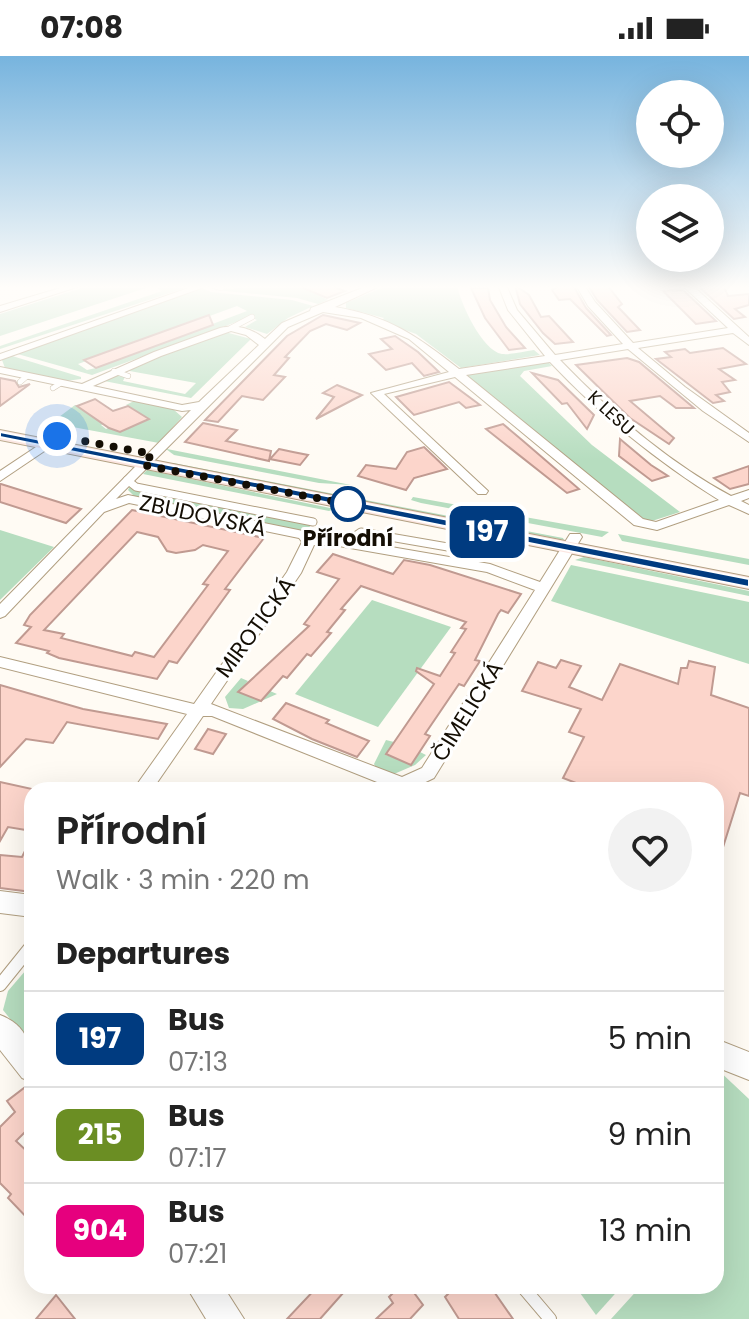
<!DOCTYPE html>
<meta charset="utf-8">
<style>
body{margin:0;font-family:Poppins,sans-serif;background:#f2f2f2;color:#222;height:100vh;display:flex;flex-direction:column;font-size:30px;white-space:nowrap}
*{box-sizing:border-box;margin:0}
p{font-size:26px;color:#767676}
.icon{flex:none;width:44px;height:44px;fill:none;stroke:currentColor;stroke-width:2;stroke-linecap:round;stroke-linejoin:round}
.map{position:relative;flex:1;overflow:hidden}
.sheet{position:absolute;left:24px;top:726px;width:700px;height:512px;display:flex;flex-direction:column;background:#fff;border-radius:24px;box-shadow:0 8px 32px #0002}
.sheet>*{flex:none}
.badge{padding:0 16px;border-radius:12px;font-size:28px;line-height:52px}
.controls{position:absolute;left:636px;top:24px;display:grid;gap:16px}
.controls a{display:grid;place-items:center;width:88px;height:88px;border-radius:50%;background:#fff;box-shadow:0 8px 32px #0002;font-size:40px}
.you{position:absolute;width:40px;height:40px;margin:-20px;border:6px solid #fff;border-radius:50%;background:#1a73e8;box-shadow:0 0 0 12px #1a73e833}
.map>.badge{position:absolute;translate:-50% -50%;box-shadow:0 0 0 4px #fff}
h2{padding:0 32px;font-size:30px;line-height:72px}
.round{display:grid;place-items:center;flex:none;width:84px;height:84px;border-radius:42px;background:#f2f2f2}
.head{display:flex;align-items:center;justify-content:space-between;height:136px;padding:0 32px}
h1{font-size:38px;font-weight:600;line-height:60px}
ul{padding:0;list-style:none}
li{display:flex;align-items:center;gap:24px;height:96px;padding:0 32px;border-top:2px solid #e0e0e0}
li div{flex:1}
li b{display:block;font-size:30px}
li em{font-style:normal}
li .badge{min-width:88px;font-weight:700;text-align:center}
.status{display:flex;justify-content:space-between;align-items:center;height:56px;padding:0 40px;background:#fff;direction:ltr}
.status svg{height:22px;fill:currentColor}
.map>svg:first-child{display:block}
</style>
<div class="status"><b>07:08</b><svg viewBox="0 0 49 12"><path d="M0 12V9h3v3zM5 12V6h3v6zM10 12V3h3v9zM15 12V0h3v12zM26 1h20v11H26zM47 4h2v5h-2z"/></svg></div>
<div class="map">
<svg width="749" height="1263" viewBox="0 0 749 1263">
<rect width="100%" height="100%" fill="#fffbf4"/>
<!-- green -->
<g fill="#b6ddbf" fill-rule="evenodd">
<polygon points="91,229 194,229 0,293 0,290 162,235 153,230 146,232 0,280 0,258"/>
<polygon points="227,229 312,229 304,232 328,244 318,248 297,242 215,234 208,231 235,233"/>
<path d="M 404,229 L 457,229 C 460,246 482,295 502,298 C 512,299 524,295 534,294 L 540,299 L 461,312 L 416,278 L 381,265 L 384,262 L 346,252 L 346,247 L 379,233 Z"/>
<path d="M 202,232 L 211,236 L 292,244 L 313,250 L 288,262 L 267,278 L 245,271 L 257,264 L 250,261 L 92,319 L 14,297 ZM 237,250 L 247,255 L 96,312 L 87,314 L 78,308 Z"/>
<polygon points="225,276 251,283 191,342 99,324 114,319 125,321 123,325 185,338 196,327 124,314"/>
<polygon points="9,299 81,321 81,323 66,325 5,312 2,304"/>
<polygon points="547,305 552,310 524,315 520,320 592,389 680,456 652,465 644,463 467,322 468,318"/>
<polygon points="134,345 173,353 182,361 159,387 51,367 75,349 107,367 101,369 106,373 112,370 119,376 148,364 126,349"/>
<polygon points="166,393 167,393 351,429 319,427 174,399"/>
<polygon points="173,407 563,482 564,484 168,408"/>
<polygon points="147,414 335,453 329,455 143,418"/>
<polygon points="130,430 311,469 306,476 134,440 128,434"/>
<polygon points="413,441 609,476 602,481 421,447 411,444"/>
<polygon points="0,474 54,491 0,544"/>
<polygon points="618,478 749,503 749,509 622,485"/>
<polygon points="584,501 749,535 749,540 575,504"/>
<polygon points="571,509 749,546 749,608 551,545"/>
<polygon points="372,544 451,571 378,671 295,638"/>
<polygon points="241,622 248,625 239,636 261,645 270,635 277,638 243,653 229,652 225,641"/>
<polygon points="386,684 394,686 386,699 411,708 420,696 426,699 415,709 394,718 376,712 374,708"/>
<polygon points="32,907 32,990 3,954 8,935"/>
<polygon points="716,1012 749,1043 749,1263 611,1263 641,1230 716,1230"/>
<polygon points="575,1230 622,1230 596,1259"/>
</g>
<!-- building -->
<g fill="#fcd5cb" stroke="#c09a91" stroke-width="2" fill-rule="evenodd">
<polygon points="296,229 329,229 345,235 327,242"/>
<polygon points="515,229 529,239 541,261 549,260 573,286 555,288 543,277 520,248"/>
<polygon points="560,229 574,231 586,252 611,279 607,280 570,243 559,244 552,234"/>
<polygon points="591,229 607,229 622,248 618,251 640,274 627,276 597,244 589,231"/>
<polygon points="697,229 723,229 728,240 749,238 749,249 735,253 745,261 734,263"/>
<polygon points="471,232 488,232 490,244 506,271 525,292 509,294 485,262"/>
<polygon points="683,234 716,265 696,268 663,235"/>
<polygon points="209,259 213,269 96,312 84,304"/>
<polygon points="323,259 360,267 347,274 326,268 310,275 285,301 289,302 274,319 285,321 263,344 242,340 218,366 205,364 287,280"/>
<polygon points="395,280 418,296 439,316 424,320 412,307 386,314 369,298 392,293 381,283"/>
<polygon points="723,292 746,308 719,313 735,324 722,326 730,336 716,339 724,345 713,347 656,303 671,301 665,296 685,293 690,297"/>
<polygon points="627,302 639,306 694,352 676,352 660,340 630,345 674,382 669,388 630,362 576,309"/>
<polygon points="532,317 558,324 594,359 587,373 567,347 562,348"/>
<polygon points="0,322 15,325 19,331 30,328 0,350"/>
<polygon points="449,326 480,349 466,352 459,346 414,359 396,341"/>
<polygon points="337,329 362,339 316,363 334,341 323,337"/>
<polygon points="95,343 113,355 128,350 149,363 120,376 109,372 77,350"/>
<polygon points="203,367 237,374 226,385 271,395 269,405 185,386"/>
<polygon points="503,368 522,384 579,433 567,437 486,373"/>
<polygon points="620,383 651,409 668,420 652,425 619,400"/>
<polygon points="424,391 447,413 414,422 406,434 358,420 366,409 396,413 407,396"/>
<polygon points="279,393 293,396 308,399 300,409 270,403"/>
<polygon points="749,410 749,428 730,433 714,422"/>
<polygon points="0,428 1,428 81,453 66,467 0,446"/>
<path d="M 132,454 L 264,482 L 225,533 L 230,534 L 177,607 L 169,605 L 157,623 L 59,602 L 47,597 L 49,595 L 16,587 L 31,571 L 24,569 L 30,559 ZM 137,476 L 158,481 L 167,495 L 176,497 L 195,494 L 203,489 L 228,495 L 203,528 L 208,529 L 154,601 L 135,596 L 132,600 L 61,582 L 64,578 L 44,574 Z"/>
<polygon points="333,498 393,518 404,504 430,509 521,538 508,557 501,554 498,558 475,604 480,605 464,630 459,628 425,678 430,680 411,709 386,698 434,628 416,615 417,612 440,620 455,597 451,596 466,573 461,572 466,566 361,530 341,553 345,554 327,576 331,577 311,600 307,598 287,622 283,620 261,645 238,636 309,570 304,568 339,523 317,516"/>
<polygon points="561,604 581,610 569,631 602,644 620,608 678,628 681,612 687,612 689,605 715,611 711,639 749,652 749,740 740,737 719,804 716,734 594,734 563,722 584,681 569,676 581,653 522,635 538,606 556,612"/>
<polygon points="0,629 83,653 167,668 158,683 67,666 53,687 26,683 0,711"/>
<polygon points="286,647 329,664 326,667 369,685 357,701 312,683 273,663"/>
<polygon points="208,673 226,678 213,698 195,693"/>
<polygon points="0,726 32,733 32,775 8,771 0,785"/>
<polygon points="32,781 32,836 0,832 0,799 22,801"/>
<polygon points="24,1032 32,1042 32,1069 16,1085 32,1100 32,1167 8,1142 11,1138 0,1127 0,1071 15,1056 7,1045"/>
<polygon points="318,1230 339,1230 344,1236 320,1263 287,1263"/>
<polygon points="400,1230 409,1230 423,1249 410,1263 376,1263 393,1247 389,1241"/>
<polygon points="456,1230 490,1230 513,1263 459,1263 445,1241"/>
<polygon points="56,1239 75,1263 36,1263"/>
</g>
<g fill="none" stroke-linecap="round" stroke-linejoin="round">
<defs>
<g id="service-far2">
<polyline points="213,229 221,232"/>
<polyline points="231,272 252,261"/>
<polyline points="114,315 128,320"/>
<polyline points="20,326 27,320"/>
<polyline points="53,332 61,327"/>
</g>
<g id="service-far1">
<polyline points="127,424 136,431 313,466"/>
<polyline points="345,487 361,476 465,494 467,508"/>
</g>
<g id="service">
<polyline points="0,929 29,893"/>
<polyline points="522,1230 550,1263"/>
</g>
<g id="minor">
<polygon points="70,229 83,229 0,256 0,250"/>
<polygon points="197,229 210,229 0,304 0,298"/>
<path d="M 370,229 L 382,229 L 335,251 C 389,260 417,280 459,313 L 545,300 L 508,254 L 498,229 L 506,229 L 517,254 L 555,299 L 623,288 L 588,250 L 576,229 L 584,229 L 595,246 L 633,287 L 728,272 L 682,229 L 692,229 L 749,281 L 749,289 L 733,277 L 638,292 L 685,331 L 749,377 L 749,386 L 703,355 L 628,293 L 560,304 C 609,355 668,406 731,440 L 749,434 L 749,442 L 741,445 L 749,449 L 749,458 L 729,449 L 657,474 L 634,469 L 455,321 L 384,338 L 488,435 L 486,438 L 478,438 L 371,337 L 449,316 L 409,283 L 361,262 L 323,256 L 288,271 L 116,443 L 128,439 L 303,475 L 313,481 L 333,481 L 490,508 L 540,526 L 570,478 L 580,478 L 582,481 L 434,722 L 409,734 L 397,734 L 212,660 L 203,660 L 152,734 L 133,734 L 187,658 L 0,611 L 0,601 L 194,648 L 287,516 L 302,486 L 299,482 L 129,447 L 104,456 L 5,560 L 0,562 L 0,548 L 191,354 L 182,355 L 0,317 L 0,311 L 82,328 L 154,296 L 220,272 C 237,268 251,272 265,283 L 282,267 L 310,255 L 311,252 ZM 231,275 L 246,279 L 259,289 L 199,346 L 182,349 L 93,330 L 161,300 ZM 550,306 C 600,359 658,406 719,444 L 656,466 L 643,463 L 466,319 ZM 314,489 L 333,489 L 487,516 L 535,534 L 422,712 L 402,721 L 211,648 L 301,517 Z"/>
<polygon points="45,385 49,386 49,392 0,425 0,415"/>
</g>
<g id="tertiary">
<polygon points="0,835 32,839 32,861 0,857"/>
<path d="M 0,959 C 32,971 32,997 32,1026 L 22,1022 L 0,994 Z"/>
<polygon points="716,983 749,996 749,1024 716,1011"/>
<polygon points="186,1230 223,1230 244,1263 206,1263"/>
</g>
<polygon id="secondary" points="0,374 749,521 749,533 0,384"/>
</defs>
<!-- service-far2 casing -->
<use href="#service-far2" stroke="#b19f81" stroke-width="6"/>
<!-- service-far1 casing -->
<use href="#service-far1" stroke="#b19f81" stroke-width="9"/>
<!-- service casing -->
<use href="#service" stroke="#b19f81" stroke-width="14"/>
<!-- minor casing -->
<use href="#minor" stroke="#b19f81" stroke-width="2"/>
<!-- tertiary casing -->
<use href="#tertiary" stroke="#b19f81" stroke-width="2"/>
<!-- secondary casing -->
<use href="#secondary" stroke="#b19f81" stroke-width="2"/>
<!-- service-far2 -->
<use href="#service-far2" stroke="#fff" stroke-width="5"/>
<!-- service-far1 -->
<use href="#service-far1" stroke="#fff" stroke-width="7"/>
<!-- service -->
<use href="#service" stroke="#fff" stroke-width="12"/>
<!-- minor -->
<use href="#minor" fill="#fff" fill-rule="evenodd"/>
<!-- tertiary -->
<use href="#tertiary" fill="#fff" fill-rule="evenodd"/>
<!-- secondary -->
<use href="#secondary" fill="#fce6e1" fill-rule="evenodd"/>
</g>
<!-- sky -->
<linearGradient id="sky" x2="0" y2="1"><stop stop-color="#77b4de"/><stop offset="0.57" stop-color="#fffdfa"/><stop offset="1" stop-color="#fffdfa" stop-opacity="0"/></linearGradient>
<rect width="749" height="405" fill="url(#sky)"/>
<!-- line -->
<polygon fill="#003b80" stroke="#fff" stroke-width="2" points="0,376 749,523 749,531 0,381"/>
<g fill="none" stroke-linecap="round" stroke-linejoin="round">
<!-- walk -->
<polyline stroke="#140e04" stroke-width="8" stroke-dasharray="0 14.4" points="57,380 152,398 143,409 348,448"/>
</g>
<!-- markers -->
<circle fill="#fff" stroke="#003b80" stroke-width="4" cx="348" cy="448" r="16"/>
<g text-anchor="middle" stroke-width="6" stroke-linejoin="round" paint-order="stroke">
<!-- far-street labels -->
<g font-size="18" fill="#140e04" stroke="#fff">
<text transform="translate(611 357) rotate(43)" y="6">K LESU</text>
</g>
<!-- street labels -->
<g font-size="22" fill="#140e04" stroke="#fff">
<text transform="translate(203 459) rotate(12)" y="8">ZBUDOVSKÁ</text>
<text transform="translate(255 571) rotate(-54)" y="8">MIROTICKÁ</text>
<text transform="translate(467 655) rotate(-58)" y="8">ČIMELICKÁ</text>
</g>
<!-- stop labels -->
<g font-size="22" font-weight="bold" fill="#140e04" stroke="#fff">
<text x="348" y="490">Přírodní</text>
</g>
</g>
</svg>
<div class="controls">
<a><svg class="icon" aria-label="locate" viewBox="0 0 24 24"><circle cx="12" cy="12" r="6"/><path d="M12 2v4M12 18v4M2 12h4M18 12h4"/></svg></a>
<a><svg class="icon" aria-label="layers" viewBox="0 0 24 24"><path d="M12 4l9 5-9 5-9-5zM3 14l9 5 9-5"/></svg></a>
</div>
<div class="you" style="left:57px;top:380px"></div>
<b class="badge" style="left:487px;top:476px;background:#003b80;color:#fff">197</b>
<section class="sheet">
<div class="head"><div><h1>Přírodní</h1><p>Walk · 3 min · 220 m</p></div><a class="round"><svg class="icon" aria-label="heart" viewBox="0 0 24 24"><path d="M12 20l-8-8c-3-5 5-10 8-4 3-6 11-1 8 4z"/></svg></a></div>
<h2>Departures</h2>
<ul>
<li><span class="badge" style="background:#003b80;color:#fff">197</span><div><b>Bus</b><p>07:13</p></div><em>5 min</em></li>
<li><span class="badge" style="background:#6b8e23;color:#fff">215</span><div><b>Bus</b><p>07:17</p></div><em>9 min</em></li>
<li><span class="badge" style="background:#e6007e;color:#fff">904</span><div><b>Bus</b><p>07:21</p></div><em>13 min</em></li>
</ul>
</section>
</div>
